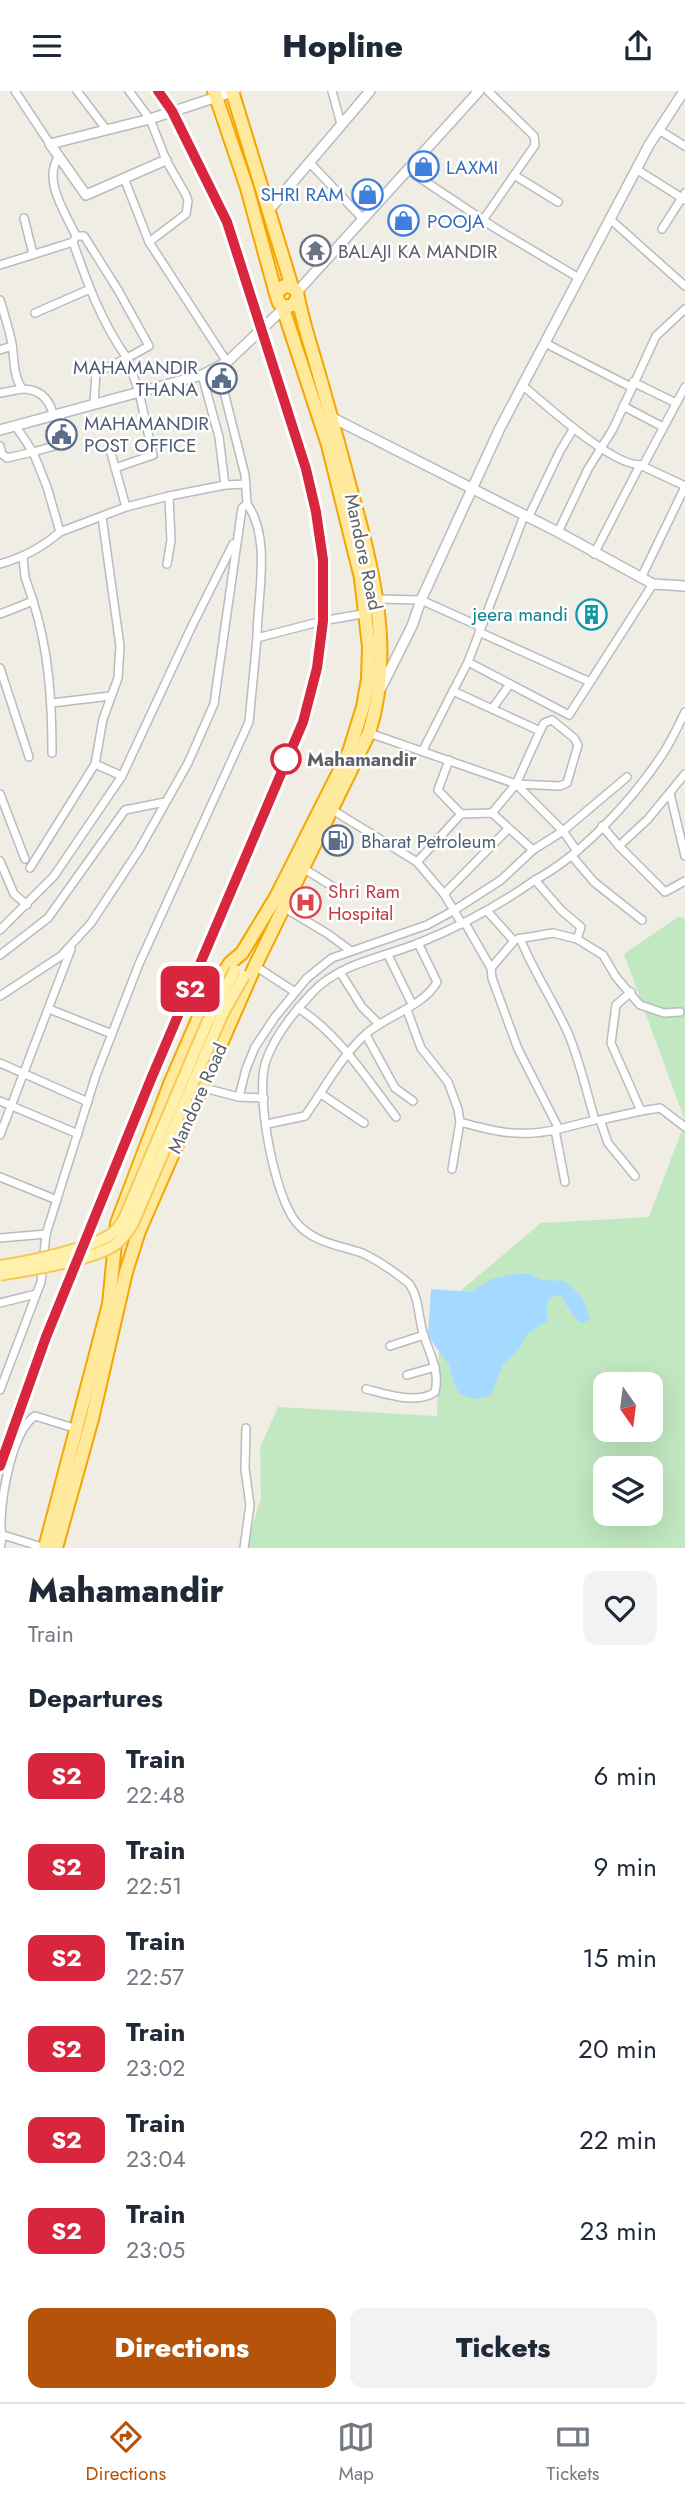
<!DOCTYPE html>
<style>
body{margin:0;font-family:Jost,sans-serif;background:#f2f2f3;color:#1f2937;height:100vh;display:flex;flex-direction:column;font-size:26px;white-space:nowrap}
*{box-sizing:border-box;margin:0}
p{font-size:23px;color:#747a83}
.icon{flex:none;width:38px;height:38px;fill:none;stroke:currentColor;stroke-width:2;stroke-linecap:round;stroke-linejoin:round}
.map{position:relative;height:1457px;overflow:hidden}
.sheet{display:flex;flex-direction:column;background:#fff;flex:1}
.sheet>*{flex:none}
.badge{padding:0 14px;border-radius:10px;font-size:24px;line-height:46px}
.needle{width:46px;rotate:166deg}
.tools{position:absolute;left:593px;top:1281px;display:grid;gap:14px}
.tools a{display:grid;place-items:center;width:70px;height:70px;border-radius:14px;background:#fff;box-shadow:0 7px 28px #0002;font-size:35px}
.map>.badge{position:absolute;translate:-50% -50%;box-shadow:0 0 0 4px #fff}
h2{padding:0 28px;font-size:26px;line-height:63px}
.round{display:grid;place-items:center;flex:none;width:74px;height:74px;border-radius:14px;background:#f2f2f3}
.headline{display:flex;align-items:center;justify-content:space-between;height:119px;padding:0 28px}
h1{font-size:33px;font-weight:800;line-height:52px}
.action{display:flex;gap:14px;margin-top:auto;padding:14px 28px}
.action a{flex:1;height:80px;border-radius:14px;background:#b45309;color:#fff;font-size:28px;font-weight:800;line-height:80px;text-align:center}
.action a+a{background:#f2f2f3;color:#1f2937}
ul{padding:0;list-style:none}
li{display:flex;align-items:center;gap:21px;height:91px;padding:0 28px}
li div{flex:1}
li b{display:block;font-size:26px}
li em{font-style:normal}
li .badge{min-width:77px;font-weight:700;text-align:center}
header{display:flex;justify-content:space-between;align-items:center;height:91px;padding:0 28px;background:#fff;font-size:32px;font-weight:800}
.tabs{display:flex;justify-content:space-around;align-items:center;height:98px;border-top:2px solid #e0e1e3;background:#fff;font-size:19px;color:#747a83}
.tabs a{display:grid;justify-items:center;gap:4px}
.tabs .selected{color:#b45309}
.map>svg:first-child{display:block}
</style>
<header><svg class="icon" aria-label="menu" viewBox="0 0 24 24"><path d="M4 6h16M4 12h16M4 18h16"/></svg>Hopline<svg class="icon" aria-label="share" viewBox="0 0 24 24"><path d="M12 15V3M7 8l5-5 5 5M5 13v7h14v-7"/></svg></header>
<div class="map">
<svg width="685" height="1457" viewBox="0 0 685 1457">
<rect width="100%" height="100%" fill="#f0ede5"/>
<!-- green -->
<g fill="#c1e8c1" fill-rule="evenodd">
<polygon points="678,826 685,827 685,1030 624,863"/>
<path d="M 685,1031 L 685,1457 L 248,1457 L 249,1445 L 261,1407 L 260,1357 L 278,1316 L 437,1325 L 440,1217 L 541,1132 L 649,1126 ZM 606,1293 L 651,1293 L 651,1339 L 606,1339 ZM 606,1377 L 651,1377 L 651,1423 L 606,1423 Z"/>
</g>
<!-- water -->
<polygon fill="#a6d9ff" points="513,1183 530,1183 542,1189 564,1190 573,1197 583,1208 590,1229 581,1232 573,1225 561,1205 554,1205 547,1211 547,1230 528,1242 519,1258 502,1275 491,1304 475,1308 459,1303 453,1290 449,1274 428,1245 431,1198 470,1201 492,1188"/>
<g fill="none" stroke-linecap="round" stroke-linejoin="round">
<defs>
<g id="minor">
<polyline points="15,0 50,53"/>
<polyline points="77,0 106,38"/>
<polyline points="129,0 150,28 166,69 186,104 188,110 186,123 149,151 227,271"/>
<polyline points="332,0 341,33"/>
<polyline points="659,39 685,55"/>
<path d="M 59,65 C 42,89 65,121 76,145 L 84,145 L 118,199 L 149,255 L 127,267 L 139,301 L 153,364 L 115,377"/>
<polyline points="309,71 363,128"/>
<polyline points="636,78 685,109"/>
<polyline points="408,79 495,137 579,187"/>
<polyline points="514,84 558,111"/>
<polyline points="124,87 149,151"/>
<polyline points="24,127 33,163"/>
<polyline points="610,128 685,195"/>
<polyline points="483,129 535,54 534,45 488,0"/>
<polyline points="662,138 685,102"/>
<path d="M 73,151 C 87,192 102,232 127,267 L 96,282 L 94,312"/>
<polyline points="0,174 73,151 74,149"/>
<path d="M 0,209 C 4,222 8,235 11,248 C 15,265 12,283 22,298 C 39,298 49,307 53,323"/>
<polyline points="35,222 90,198"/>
<polyline points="545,252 631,296"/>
<polyline points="0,259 12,255"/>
<polyline points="218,277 245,384 247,413"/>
<polyline points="202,284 219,346 225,394 246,393"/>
<polyline points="633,291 676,312"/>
<path d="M 522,294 C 544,312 618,381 644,373 L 685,296"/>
<polyline points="0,302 22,298"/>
<polyline points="623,315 663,336"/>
<polyline points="15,334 33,361 65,352 67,349 59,322"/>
<polyline points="0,355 2,363 7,367 33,361 47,396 60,441 126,416 169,405"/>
<polyline points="111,362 126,416"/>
<polyline points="524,425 468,571 569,624 653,493"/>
<polyline points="528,427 560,360 574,337"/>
<polyline points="558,441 588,378 613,338 656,245 685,218"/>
<polyline points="594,463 640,374 683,394 684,398 641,487"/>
<path d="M 0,473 C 24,466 41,457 60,441"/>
<polyline points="167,473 171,449 169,405 225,394"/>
<polyline points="377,508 421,509 481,536"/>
<path d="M 33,510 C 49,560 52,610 52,662"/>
<polyline points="0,523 33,510 25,486 23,466"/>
<polyline points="479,541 590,591"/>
<polyline points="468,571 453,600 540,640 516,693 492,722"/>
<polyline points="0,577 29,666"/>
<polyline points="52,612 110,605"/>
<polyline points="492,618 510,593"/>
<polyline points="369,642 516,693"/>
<polyline points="423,659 453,600"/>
<polyline points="449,669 438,699 461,723"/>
<polyline points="95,673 122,685"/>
<polyline points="685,683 648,728 619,755 665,801 685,790"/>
<polyline points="670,702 685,765"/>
<polyline points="0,703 25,768"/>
<polyline points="331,718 417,771 444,803 462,833"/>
<polyline points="602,735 619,755"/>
<polyline points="577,760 563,740 627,686"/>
<polyline points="572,765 594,791 642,829"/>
<polyline points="0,770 14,803 27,814"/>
<polyline points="417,771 461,723 492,722 533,759"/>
<polyline points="30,777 95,673 103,628 118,587 120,555 102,426"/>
<polyline points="303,777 346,804"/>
<polyline points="444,803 508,738"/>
<polyline points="283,816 328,843 351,860"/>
<polyline points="465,832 491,877"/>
<polyline points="0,839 54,785 122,685 191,537 233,453"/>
<path d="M 520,847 C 533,880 553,909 567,940 C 580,969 586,1000 595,1029 L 559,1038"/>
<polyline points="518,848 553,842 577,848 603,864 616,886 640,914 664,922 680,921"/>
<path d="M 577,848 L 581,836 L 561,819 L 535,789 C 582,764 633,708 662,664 C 671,651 678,635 685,621"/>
<polyline points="0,864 48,827 125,719 165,711"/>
<polyline points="388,864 412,913"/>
<polyline points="255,875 295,901"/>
<polyline points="340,881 362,916 379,933"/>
<polyline points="631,901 616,914 611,952 641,1020 660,1017 685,1036"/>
<path d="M 0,905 L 61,865 L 91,832 L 139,759 L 188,672 L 214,613 L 242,417 L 247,413 C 272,447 257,507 257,547"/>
<path d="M 298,917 C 339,943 367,988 396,1026"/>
<polyline points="49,918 112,943"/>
<polyline points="407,919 421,957 448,991 458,1018 460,1031 452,1078"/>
<polyline points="366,944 395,997 413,1010"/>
<polyline points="0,972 88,1011"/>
<polyline points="200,996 239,1006"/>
<polyline points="321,1003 364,1032"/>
<polyline points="264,1007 239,1006 246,978 255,956 275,926 307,887 332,867 427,834 453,820 501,789 533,759 563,740 516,693 560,695 567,692 578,654 574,647 552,629 544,632 540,640"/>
<polyline points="0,1010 78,1043"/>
<path d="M 460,1031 C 496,1041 521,1047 559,1038 L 518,958 L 492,887 L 491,877 L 514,850 L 488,821"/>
<path d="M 267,1033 L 305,1025 C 325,997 341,965 367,942 C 387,925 425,914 437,891 L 418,852"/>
<polyline points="555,1039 565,1091"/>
<polyline points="0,1044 71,858"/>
<polyline points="635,1085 608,1052 600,1029 641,1020"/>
<polyline points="0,1086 57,1109"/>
<polyline points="0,1147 46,1143"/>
<polyline points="0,1212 36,1203"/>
<polyline points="390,1255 424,1244"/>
<polyline points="407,1284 435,1276"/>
<path d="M 366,1298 C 386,1303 417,1314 435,1301 C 440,1281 430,1263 424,1245 C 418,1228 420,1209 410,1194 C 406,1189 399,1185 394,1181 C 384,1174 373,1167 362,1162 C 339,1154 313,1152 296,1131 C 274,1104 256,1006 265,973 C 273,947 293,922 311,903 C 337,873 384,866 419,852 C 461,835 498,815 535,789"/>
<polyline points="0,1299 41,1191 46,1143 96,984 139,873 249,631 257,547 322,530 368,522"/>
<polyline points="3,1444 45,1457"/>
<path d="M 0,1457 C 4,1447 0,1440 1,1429 C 2,1403 12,1340 35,1325 L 77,1338"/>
<polyline points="244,1457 250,1414 245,1378 246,1337"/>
</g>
<g id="tertiary">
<polyline points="166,69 86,104 50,53 150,28 235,0"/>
<polyline points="269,119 370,0"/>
<polyline points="297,201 479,0"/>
<polyline points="331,326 558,441 653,493 685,495"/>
<polyline points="0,339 202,284 227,271 283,218"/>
<polyline points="381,597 412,535 421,509 500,337 649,54 684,0"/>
</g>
<g id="trunk">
<polyline points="214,0 247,97 276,203"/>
<polyline points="232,0 292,196"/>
<polyline points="45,1457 109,1213 117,1132 170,993 205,912 230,872 242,862 276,806 349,661 363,616 368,588 369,556 361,487 328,354 282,214"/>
<path d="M 56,1457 L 92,1328 L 126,1181 L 139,1140 L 255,875 L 369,642 C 395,560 372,475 350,396 C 339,355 328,314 316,273 C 309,249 301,225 297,201 L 292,196 L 284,195 L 276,203 L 279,212 L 285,216 L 293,214 L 297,207"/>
</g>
</defs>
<!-- minor casing -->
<use href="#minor" stroke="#b8bbbf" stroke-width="10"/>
<!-- tertiary casing -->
<use href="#tertiary" stroke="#b8bbbf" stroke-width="12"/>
<!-- trunk casing -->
<use href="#trunk" stroke="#f5a600" stroke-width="16"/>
<!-- minor -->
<use href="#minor" stroke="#fff" stroke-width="7"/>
<!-- tertiary -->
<use href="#tertiary" stroke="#fff" stroke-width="9"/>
<!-- trunk -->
<use href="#trunk" stroke="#ffe99c" stroke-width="12"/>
<!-- rail -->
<polyline stroke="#b4b5b6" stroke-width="2.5" stroke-dasharray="2 9" stroke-linecap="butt" points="0,1375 46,1246 151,988 303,631 317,577 322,530 322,469 316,421 306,378 227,131 172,21 158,0"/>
<defs>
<g id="primary-bridge">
<path d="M 0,1175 C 27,1171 89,1158 110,1144 C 117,1140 120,1134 124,1128 L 207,932 L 235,879"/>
<path d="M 0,1184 C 28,1179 95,1169 116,1153 C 123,1147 128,1140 133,1132 L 223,922 L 244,885"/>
</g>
</defs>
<!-- primary-bridge casing -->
<use href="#primary-bridge" stroke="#f7c957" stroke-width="14" stroke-linecap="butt"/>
<!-- primary-bridge -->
<use href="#primary-bridge" stroke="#fff1ab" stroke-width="10"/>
</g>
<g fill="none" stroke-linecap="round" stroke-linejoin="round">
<defs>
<polyline id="line" points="0,1375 46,1246 151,988 303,631 317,577 323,530 323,469 316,421 306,378 227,131 172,20 158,0"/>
</defs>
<!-- line casing -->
<use href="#line" stroke="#fff" stroke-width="16"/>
<!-- line -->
<use href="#line" stroke="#d7263d" stroke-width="10"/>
</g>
<!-- icons -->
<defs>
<symbol id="shop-ring" viewBox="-11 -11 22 22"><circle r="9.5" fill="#fff" stroke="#3f7fe0" stroke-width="1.5"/><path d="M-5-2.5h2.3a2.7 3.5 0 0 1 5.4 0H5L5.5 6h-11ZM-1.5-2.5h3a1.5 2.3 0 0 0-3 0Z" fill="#3f7fe0"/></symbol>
<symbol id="temple-ring" viewBox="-11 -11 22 22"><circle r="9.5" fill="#fff" stroke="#6b7280" stroke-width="1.5"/><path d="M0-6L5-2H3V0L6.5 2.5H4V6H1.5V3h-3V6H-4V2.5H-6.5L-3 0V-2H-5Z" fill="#6b7280"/></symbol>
<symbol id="civic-ring" viewBox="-11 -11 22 22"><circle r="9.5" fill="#fff" stroke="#5c6f8a" stroke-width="1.5"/><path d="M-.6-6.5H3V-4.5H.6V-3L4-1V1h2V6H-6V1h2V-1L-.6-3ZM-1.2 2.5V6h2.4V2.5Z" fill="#5c6f8a"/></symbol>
<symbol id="building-ring" viewBox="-11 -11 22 22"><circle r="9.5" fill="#fff" stroke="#0f9aa8" stroke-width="1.5"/><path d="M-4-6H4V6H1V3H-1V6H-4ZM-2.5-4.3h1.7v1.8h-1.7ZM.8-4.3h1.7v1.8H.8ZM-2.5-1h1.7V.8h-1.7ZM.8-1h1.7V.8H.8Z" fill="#0f9aa8"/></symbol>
<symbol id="fuel-ring" viewBox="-11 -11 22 22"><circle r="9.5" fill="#fff" stroke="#5c6f8a" stroke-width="1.5"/><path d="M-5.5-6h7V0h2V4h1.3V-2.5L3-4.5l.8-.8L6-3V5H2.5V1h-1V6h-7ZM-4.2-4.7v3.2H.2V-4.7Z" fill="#5c6f8a"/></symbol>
<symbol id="hospital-ring" viewBox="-11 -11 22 22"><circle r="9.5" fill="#fff" stroke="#e0444e" stroke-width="1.5"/><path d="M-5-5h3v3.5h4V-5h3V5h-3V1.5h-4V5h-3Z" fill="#e0444e"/></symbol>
</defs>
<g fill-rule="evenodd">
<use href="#shop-ring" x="406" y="58" width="35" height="35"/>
<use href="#shop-ring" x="350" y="86" width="35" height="35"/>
<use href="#shop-ring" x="386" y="112" width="35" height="35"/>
<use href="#temple-ring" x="298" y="142" width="35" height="35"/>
<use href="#civic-ring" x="204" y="270" width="35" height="35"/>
<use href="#civic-ring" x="44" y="326" width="35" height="35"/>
<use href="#building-ring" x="574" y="506" width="35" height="35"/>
<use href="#fuel-ring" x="320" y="732" width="35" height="35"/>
<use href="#hospital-ring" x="288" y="794" width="35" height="35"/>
</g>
<!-- markers -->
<circle fill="#fff" stroke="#d7263d" stroke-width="3.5" cx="286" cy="668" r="14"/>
<g text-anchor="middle" stroke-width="5" stroke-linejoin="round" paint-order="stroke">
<!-- shop labels -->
<g font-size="19" fill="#366cbe" stroke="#fff" text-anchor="start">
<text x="446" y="83">LAXMI</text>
<text x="344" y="110" text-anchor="end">SHRI RAM</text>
<text x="427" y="137">POOJA</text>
</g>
<!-- worship labels -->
<g font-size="19" fill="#5b616d" stroke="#fff" text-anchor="start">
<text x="338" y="167">BALAJI KA MANDIR</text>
</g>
<!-- service labels -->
<g font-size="19" fill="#4e5e75" stroke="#fff" text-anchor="start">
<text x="198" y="283" text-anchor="end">MAHAMANDIR<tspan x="198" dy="22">THANA</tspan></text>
<text x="84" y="339">MAHAMANDIR<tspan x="84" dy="22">POST OFFICE</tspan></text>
<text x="361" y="757">Bharat Petroleum</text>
</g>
<!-- street labels -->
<g font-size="19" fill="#5d6166" stroke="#fff">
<text transform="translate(364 461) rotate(78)" y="7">Mandore Road</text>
<text transform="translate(197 1007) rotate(-66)" y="7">Mandore Road</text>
</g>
<!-- culture labels -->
<g font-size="19" fill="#0d838f" stroke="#fff" text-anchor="end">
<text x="568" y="530">jeera mandi</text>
</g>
<!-- stop labels -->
<g font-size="19" font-weight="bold" fill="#5d6166" stroke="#fff" text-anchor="start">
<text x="307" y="675">Mahamandir</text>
</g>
<!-- health labels -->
<g font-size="19" fill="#be3a42" stroke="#fff" text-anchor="start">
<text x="328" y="807">Shri Ram<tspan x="328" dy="22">Hospital</tspan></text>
</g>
</g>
</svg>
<div class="tools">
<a><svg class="needle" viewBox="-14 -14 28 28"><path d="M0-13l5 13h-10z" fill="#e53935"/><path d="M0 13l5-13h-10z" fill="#747a83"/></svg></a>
<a><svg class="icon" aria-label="layers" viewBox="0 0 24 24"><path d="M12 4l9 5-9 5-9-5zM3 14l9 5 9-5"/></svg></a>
</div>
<b class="badge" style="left:190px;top:898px;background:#d7263d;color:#fff">S2</b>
</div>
<section class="sheet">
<div class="headline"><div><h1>Mahamandir</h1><p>Train</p></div><a class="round"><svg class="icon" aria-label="heart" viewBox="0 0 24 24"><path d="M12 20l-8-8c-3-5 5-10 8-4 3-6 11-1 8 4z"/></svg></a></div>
<h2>Departures</h2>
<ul>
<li><span class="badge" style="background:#d7263d;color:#fff">S2</span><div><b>Train</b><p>22:48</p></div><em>6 min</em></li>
<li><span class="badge" style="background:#d7263d;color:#fff">S2</span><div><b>Train</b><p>22:51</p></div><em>9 min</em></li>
<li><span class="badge" style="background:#d7263d;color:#fff">S2</span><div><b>Train</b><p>22:57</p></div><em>15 min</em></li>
<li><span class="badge" style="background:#d7263d;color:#fff">S2</span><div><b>Train</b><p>23:02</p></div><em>20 min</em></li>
<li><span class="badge" style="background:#d7263d;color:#fff">S2</span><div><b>Train</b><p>23:04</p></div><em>22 min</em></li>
<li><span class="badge" style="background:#d7263d;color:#fff">S2</span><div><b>Train</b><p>23:05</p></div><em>23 min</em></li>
</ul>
<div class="action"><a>Directions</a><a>Tickets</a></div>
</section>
<nav class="tabs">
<a class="selected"><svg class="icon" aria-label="directions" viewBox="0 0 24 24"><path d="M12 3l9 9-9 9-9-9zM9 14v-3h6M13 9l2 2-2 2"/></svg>Directions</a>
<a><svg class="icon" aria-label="map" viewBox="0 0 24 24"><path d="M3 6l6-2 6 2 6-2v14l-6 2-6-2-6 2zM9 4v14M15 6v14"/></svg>Map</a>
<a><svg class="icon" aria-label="tickets" viewBox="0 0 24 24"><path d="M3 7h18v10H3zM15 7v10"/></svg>Tickets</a>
</nav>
